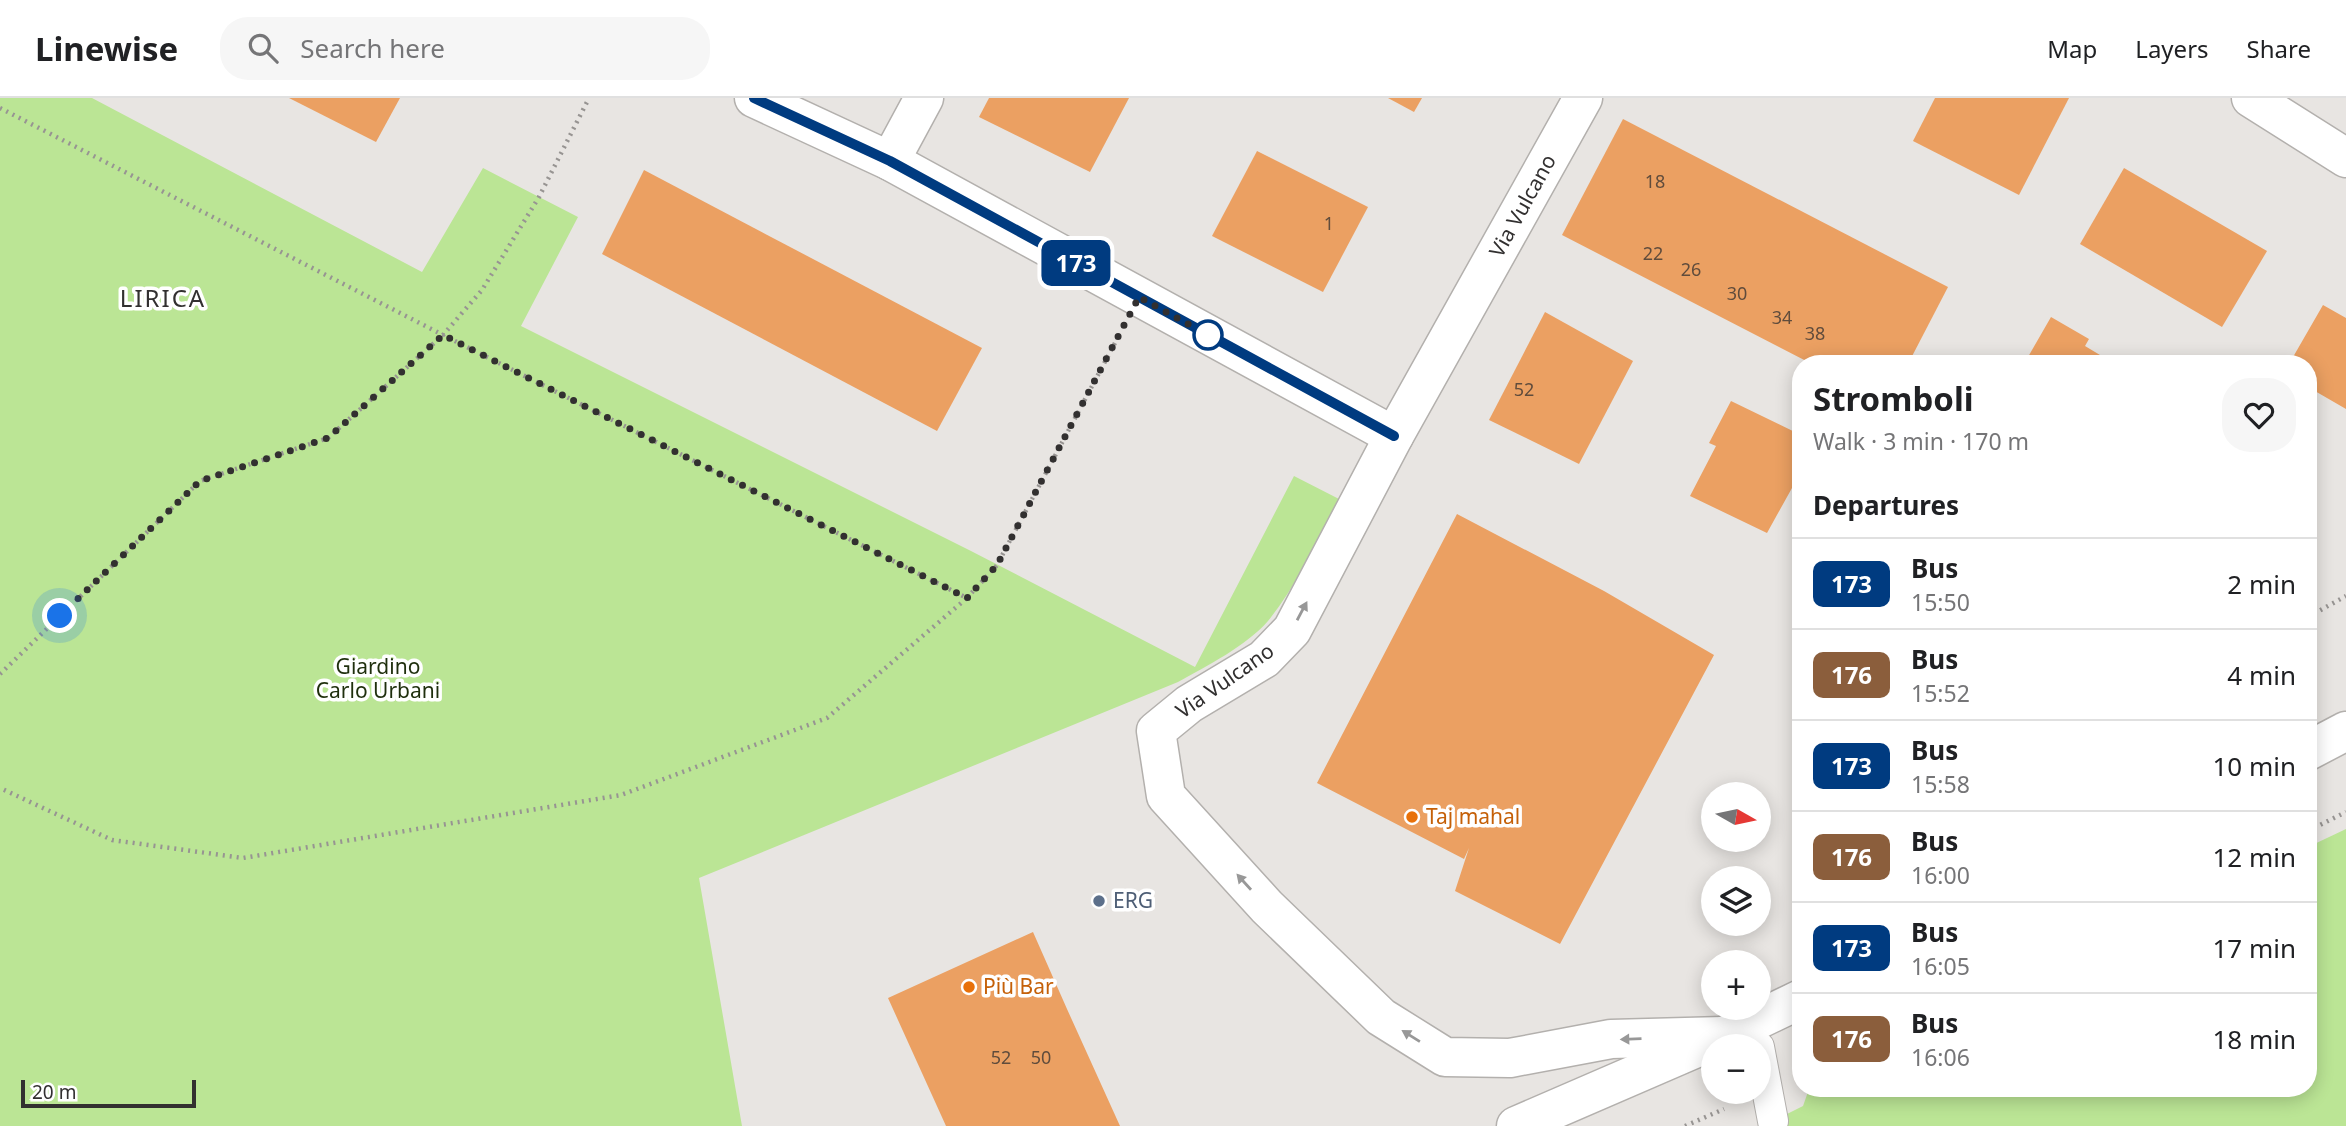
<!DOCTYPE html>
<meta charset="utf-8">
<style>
body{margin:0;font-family:"Noto Sans",sans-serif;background:#f6f6f6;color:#202124;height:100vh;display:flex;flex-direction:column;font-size:26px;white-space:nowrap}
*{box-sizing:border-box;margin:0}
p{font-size:23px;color:#757577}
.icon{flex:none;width:38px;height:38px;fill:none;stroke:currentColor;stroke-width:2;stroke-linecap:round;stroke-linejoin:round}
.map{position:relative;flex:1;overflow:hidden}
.side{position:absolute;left:1792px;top:257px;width:525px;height:742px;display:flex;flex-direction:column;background:#fff;border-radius:28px;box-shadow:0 4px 18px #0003}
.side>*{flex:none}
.badge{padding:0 14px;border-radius:10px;font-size:24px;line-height:46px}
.needle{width:46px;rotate:99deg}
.buttons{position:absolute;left:1701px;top:684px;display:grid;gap:14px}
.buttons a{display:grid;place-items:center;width:70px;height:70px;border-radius:50%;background:#fff;box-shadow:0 4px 18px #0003;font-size:35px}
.scale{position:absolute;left:21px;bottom:18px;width:175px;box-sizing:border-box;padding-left:7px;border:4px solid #323030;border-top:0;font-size:19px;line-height:24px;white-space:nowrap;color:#323030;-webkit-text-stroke:5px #fff;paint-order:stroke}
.you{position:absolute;width:35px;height:35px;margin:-18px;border:5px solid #fff;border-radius:50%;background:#1a73e8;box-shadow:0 0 0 10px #1a73e833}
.map>.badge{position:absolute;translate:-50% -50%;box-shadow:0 0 0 4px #fff}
h2{padding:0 21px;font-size:26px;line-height:63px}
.round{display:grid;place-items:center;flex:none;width:74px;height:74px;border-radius:28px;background:#f6f6f6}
.headline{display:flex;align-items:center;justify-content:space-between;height:119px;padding:0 21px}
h1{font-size:33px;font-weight:700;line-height:52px}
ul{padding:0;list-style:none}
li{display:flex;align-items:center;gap:21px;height:91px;padding:0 21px;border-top:2px solid #e0e0e0}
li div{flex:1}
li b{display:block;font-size:26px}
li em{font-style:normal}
li .badge{min-width:77px;font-weight:700;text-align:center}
header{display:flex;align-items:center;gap:42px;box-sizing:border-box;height:98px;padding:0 35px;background:#fff;border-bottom:2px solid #e0e0e0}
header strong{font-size:33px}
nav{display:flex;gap:38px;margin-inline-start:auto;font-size:24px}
.search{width:490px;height:63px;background:#f6f6f6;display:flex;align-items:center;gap:18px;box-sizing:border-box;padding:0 24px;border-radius:28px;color:#757577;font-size:26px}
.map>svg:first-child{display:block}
</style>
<header>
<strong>Linewise</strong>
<div class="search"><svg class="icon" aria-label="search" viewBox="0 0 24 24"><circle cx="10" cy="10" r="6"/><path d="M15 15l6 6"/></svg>Search here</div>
<nav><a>Map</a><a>Layers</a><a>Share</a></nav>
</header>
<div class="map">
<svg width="2346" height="1028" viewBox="0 0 2346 1028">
<rect width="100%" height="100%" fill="#e8e5e2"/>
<!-- green -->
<g fill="#bbe595">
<path d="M 0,0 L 92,0 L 422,174 L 483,70 L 578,119 L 521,228 L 971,453 L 1195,569 L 1294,378 L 1339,401 C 1318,441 1296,489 1268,523 C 1246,548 1207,568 1178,584 L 699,780 L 742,1028 L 0,1028 Z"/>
<polygon points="2346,731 2346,1028 1763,1028 1803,1008 1809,991 2308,990 2308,749"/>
</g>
<!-- building -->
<g fill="#eba062">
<polygon points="289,0 400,0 376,44"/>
<polygon points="989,0 1129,0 1090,74 979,19"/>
<polygon points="1388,0 1422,0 1414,14"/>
<polygon points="1935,0 2069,0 2019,97 1913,43"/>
<polygon points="1623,21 1948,189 1908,266 1812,266 1562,137"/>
<polygon points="1257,53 1368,109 1323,194 1212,138"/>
<polygon points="2124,70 2267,153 2222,229 2080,146"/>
<polygon points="644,72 982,250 937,333 602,156"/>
<polygon points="2323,207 2346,220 2346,311 2308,289 2308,266 2289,266"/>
<polygon points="1545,214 1633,263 1579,366 1489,322"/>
<polygon points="2051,219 2089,241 2085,248 2115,266 2024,266"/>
<polygon points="1731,303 1801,337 1801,383 1797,381 1767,435 1690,398 1716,348 1709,345"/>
<polygon points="1457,416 1604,493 1714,557 1560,846 1455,793 1469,750 1464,761 1317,685"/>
<polygon points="1033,834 1067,911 1120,1028 946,1028 888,900"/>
</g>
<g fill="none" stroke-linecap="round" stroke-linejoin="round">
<defs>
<polyline id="service" points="1759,949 1773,1023"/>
<g id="minor">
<polyline points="754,0 890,63 1394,338"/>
<polyline points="1583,0 1394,338 1292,532 1264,561 1189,606 1156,633 1166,698 1267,809 1381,919 1445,959 1510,960 1611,941 1723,938"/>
<polyline points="2251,0 2346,60"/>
<polyline points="890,63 924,0"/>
</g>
<g id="secondary">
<polyline points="2308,653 2346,633"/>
<polyline points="1516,1028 1724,938 1801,901"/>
</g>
</defs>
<!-- service casing -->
<use href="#service" stroke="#b3b0ad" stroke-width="32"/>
<!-- minor casing -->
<use href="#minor" stroke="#b3b0ad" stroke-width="41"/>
<!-- secondary casing -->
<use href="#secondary" stroke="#b3b0ad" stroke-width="41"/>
<!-- path -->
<g stroke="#979492" stroke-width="4.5" stroke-dasharray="2 5" stroke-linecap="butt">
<polyline points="0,10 443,237 967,500 827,620 621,697 243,760 112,742 0,690"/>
<polyline points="967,500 997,467 1116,243"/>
<polyline points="2308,519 2346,498"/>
<polyline points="0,576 200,383 328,340 443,237 482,192 539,99 589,0"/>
<polyline points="2308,733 2346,714"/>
<polyline points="1685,1028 1724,1011"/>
</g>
<!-- service -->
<use href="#service" stroke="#fff" stroke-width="30"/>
<!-- minor -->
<use href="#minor" stroke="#fff" stroke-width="38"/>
<!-- secondary -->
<use href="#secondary" stroke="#fff" stroke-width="38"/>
</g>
<!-- one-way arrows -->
<defs><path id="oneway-solid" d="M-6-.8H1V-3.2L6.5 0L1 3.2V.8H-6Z" transform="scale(1.75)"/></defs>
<g fill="#989898">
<use href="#oneway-solid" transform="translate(1302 513) rotate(-62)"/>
<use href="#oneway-solid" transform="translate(1244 784) rotate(-132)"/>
<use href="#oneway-solid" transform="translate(1411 938) rotate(-148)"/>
<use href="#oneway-solid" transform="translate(1631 941) rotate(178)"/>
</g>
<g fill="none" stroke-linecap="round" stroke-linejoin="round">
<defs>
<polyline id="line" points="754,0 890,63 1394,338"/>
</defs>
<!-- line casing -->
<use href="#line" stroke="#fff" stroke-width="16"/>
<!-- line -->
<use href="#line" stroke="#003b80" stroke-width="10"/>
<!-- walk -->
<polyline stroke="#323030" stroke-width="7" stroke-dasharray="0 12.6" points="60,518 200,383 328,340 443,237 967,500 997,467 1139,199 1208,237"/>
</g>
<!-- markers -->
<circle fill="#fff" stroke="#003b80" stroke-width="3.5" cx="1208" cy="237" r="14"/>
<g fill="#e8710a" stroke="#fff" stroke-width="2.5">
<circle cx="1412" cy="719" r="7"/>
<circle cx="969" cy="889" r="7"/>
</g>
<circle fill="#5c6f8a" stroke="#fff" stroke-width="2.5" cx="1099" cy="803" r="7"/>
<g text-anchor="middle" stroke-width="7" stroke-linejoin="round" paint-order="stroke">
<!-- number labels -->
<g font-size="18" fill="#604c3c">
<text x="1655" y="90">18</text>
<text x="1329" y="132">1</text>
<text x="1653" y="162">22</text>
<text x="1691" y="178">26</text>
<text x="1737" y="202">30</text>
<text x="1782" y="226">34</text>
<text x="1815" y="242">38</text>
<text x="1524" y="298">52</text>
<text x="1001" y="966">52</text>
<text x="1041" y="966">50</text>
</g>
<!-- street labels -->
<g font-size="21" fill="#323030" stroke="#fff">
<text transform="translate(1523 108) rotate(-61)" y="7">Via Vulcano</text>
<text transform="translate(1225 583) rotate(-35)" y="7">Via Vulcano</text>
</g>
<!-- park labels -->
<g font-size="21" fill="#1f2f0d" stroke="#fff">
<text x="378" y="576">Giardino<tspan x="378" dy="24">Carlo Urbani</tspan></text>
</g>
<!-- food labels -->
<g font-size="21" fill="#c56008" stroke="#fff" text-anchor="start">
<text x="1426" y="726">Taj mahal</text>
<text x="983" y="896">Più Bar</text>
</g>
<!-- service labels -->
<g font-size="21" fill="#4e5e75" stroke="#fff" text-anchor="start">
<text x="1113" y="810">ERG</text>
</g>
<!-- quarter labels -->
<g font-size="24" letter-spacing="2" fill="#323030" stroke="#fff">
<text x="163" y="209">LIRICA</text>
</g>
</g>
</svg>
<div class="buttons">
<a><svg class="needle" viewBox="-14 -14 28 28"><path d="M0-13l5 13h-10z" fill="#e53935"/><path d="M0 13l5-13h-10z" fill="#757577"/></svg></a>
<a><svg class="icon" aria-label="layers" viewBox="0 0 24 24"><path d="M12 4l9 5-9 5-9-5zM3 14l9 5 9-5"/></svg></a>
<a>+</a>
<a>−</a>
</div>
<div class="scale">20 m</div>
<div class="you" style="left:60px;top:518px"></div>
<b class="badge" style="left:1076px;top:165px;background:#003b80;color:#fff">173</b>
<section class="side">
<div class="headline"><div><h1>Stromboli</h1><p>Walk · 3 min · 170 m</p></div><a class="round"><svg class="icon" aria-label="heart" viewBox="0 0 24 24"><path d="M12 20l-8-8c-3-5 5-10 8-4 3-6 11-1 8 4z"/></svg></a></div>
<h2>Departures</h2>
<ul>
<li><span class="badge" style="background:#003b80;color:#fff">173</span><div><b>Bus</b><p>15:50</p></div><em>2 min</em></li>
<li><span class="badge" style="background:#8b5e3c;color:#fff">176</span><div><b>Bus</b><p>15:52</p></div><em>4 min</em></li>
<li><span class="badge" style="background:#003b80;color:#fff">173</span><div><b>Bus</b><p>15:58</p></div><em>10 min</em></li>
<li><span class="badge" style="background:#8b5e3c;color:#fff">176</span><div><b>Bus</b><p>16:00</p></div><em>12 min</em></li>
<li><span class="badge" style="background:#003b80;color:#fff">173</span><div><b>Bus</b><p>16:05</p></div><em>17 min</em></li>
<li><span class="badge" style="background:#8b5e3c;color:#fff">176</span><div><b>Bus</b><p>16:06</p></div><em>18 min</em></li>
</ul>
</section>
</div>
